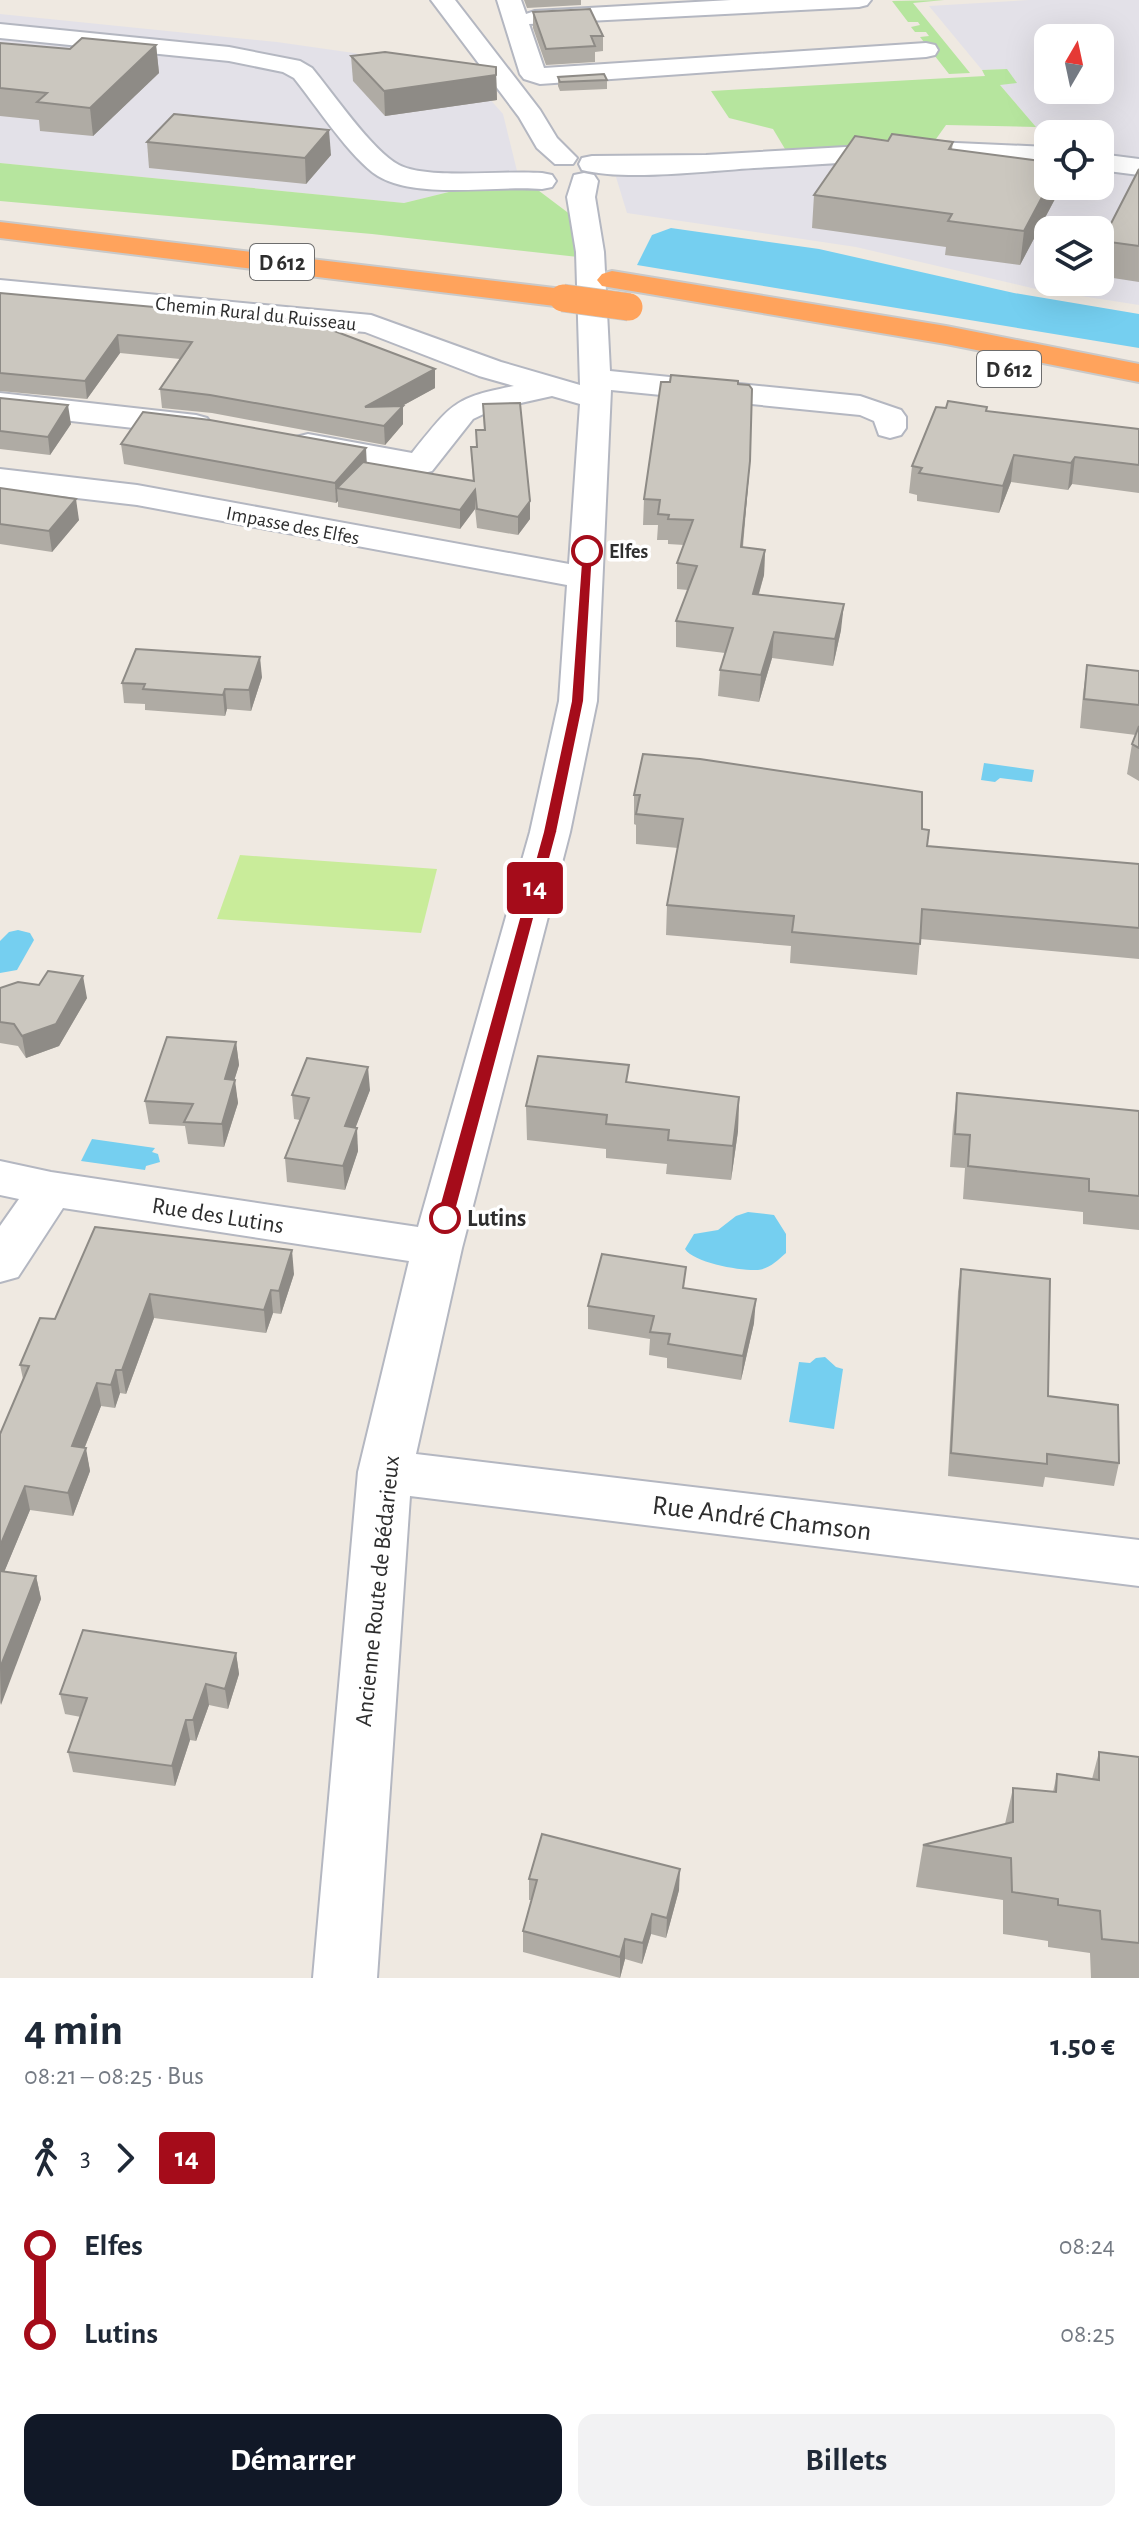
<!DOCTYPE html>
<html lang="fr">
<meta charset="utf-8">
<style>
body{margin:0;font-family:"Alegreya Sans",sans-serif;background:#f2f2f3;color:#1f2937;height:100vh;display:flex;flex-direction:column;font-size:30px;white-space:nowrap}
*{box-sizing:border-box;margin:0}
p{font-size:26px;color:#747a83}
.icon{flex:none;width:44px;height:44px;fill:none;stroke:currentColor;stroke-width:2;stroke-linecap:round;stroke-linejoin:round}
.map{position:relative;height:1978px;overflow:hidden}
.details{display:flex;flex-direction:column;background:#fff;flex:1}
.details>*{flex:none}
.badge{padding:0 16px;border-radius:6px;font-size:28px;line-height:52px}
.needle{width:52px;rotate:9deg}
.controls{position:absolute;left:1034px;top:24px;display:grid;gap:16px}
.controls a{display:grid;place-items:center;width:80px;height:80px;border-radius:16px;background:#fff;box-shadow:0 8px 32px #0002;font-size:40px}
.map>.badge{position:absolute;translate:-50% -50%;box-shadow:0 0 0 4px #fff}
.legs{display:flex;align-items:center;gap:12px;height:88px;padding:0 24px;font-size:26px}
.legs p{margin-inline-start:auto}
.overview{display:flex;align-items:center;justify-content:space-between;height:136px;padding:0 24px}
h1{font-size:44px;font-weight:700;line-height:60px}
.button{display:flex;gap:16px;margin-top:auto;padding:16px 24px}
.button a{flex:1;height:92px;border-radius:16px;background:#111827;color:#fff;font-size:32px;font-weight:700;line-height:92px;text-align:center}
.button a+a{background:#f2f2f3;color:#1f2937}
ul{padding:0 24px;list-style:none}
li{display:flex;align-items:center;gap:28px;height:88px;font-size:30px}
li i{display:grid;place-items:center;width:12px;height:100%;margin:0 10px;background:currentColor}
li i::after{content:'';width:20px;height:20px;margin:-10px;border:6px solid;border-radius:50%;background:#fff}
li p{margin-inline-start:auto}
li:first-child i{background:linear-gradient(#0000 50%,currentColor 0)}
li:last-child i{background:linear-gradient(currentColor 50%,#0000 0)}
.map>svg:first-child{display:block}
</style>
<div class="map">
<svg width="1139" height="1978" viewBox="0 0 1139 1978">
<rect width="100%" height="100%" fill="#efe9e1"/>
<!-- industrial -->
<g fill="#e3e1e8" fill-rule="evenodd">
<path d="M 1029,0 L 1139,0 L 1139,159 L 1100,154 L 1100,134 L 1048,134 L 1048,141 L 999,84 L 1007,69 L 982,70 L 929,6 ZM 1048,38 L 1100,38 L 1100,90 L 1048,90 Z"/>
<polygon points="0,14 277,42 354,53 426,71 465,71 503,114 518,175 404,203 0,163"/>
<path d="M 840,160 L 1048,186 L 1100,186 L 1100,169 L 1139,174 L 1139,305 L 1036,289 L 856,247 L 627,213 L 616,177 ZM 1048,230 L 1100,230 L 1100,282 L 1048,282 Z"/>
</g>
<!-- green -->
<g fill="#b6e59e">
<polygon points="944,0 913,3 970,73 949,74 920,37 929,36 926,32 915,32 911,27 920,25 918,22 908,22 892,1"/>
<polygon points="1007,69 1017,83 1000,85 1036,127 946,125 931,146 788,154 773,129 729,118 711,91 985,76 982,70"/>
<polygon points="0,163 404,203 518,175 571,215 578,257 372,234 0,201"/>
</g>
<!-- pitch -->
<polygon fill="#c9ec9a" points="240,855 437,869 421,933 217,919"/>
<!-- water -->
<g fill="#75cff0">
<polygon points="671,228 819,249 1014,293 1139,314 1139,348 637,265 652,235"/>
<polygon points="984,763 1034,770 1032,782 1000,778 995,782 981,780"/>
<polygon points="18,930 30,933 34,940 17,970 0,973 0,941 9,932"/>
<polygon points="92,1139 155,1148 152,1152 158,1154 160,1162 146,1166 145,1170 81,1161"/>
<path d="M 748,1212 L 774,1215 L 786,1234 L 786,1253 C 778,1260 769,1269 758,1270 C 741,1271 694,1263 685,1249 L 694,1234 L 718,1230 L 736,1216 Z"/>
<polygon points="825,1357 836,1367 843,1369 834,1429 789,1422 799,1362 810,1363 816,1358"/>
</g>
<g fill="none" stroke-linecap="round" stroke-linejoin="round">
<defs>
<g id="minor">
<polygon points="431,0 455,0 540,110 557,138 577,158 573,164 555,164 537,148 519,117"/>
<polygon points="497,0 521,0 526,14 535,11 731,0 871,0 867,5 859,7 529,24 544,68 926,43 935,45 938,50 935,55 926,57 540,84 524,79 520,74"/>
<path d="M 0,24 L 229,47 L 300,61 L 312,68 C 332,92 373,152 399,165 C 427,180 506,170 542,173 L 552,175 L 556,181 L 552,187 L 542,189 C 496,185 418,200 378,176 C 351,159 315,104 294,78 L 283,72 L 229,61 L 0,38 Z"/>
<path d="M 934,142 L 1048,147 L 1048,163 C 949,155 853,162 754,168 C 707,171 626,181 582,170 L 579,164 L 582,158 L 592,156 L 706,155 Z"/>
<polygon points="1100,154 1139,159 1139,175 1100,170"/>
<path d="M 584,173 L 594,175 L 598,181 L 595,197 L 604,252 L 610,371 L 860,396 L 901,410 L 906,417 L 906,428 L 901,435 L 890,438 L 879,435 L 874,421 L 860,415 L 611,390 L 597,701 L 570,832 L 462,1248 L 416,1454 L 1139,1540 L 1139,1586 L 410,1496 L 377,1978 L 313,1978 L 358,1472 L 409,1261 L 63,1208 L 18,1277 L 0,1282 L 0,1226 L 19,1199 L 0,1195 L 0,1161 L 51,1172 L 418,1227 L 530,832 L 559,701 L 567,585 L 137,505 L 0,489 L 0,469 L 137,485 L 569,564 L 580,404 L 552,396 L 494,409 L 473,419 L 432,471 L 420,474 L 308,454 L 296,451 L 292,444 L 296,437 L 308,434 L 412,453 C 451,405 452,398 514,386 L 479,376 L 365,332 L 0,298 L 0,280 L 371,315 L 501,362 L 580,385 L 576,252 L 567,197 L 574,175 Z"/>
<polygon points="0,393 196,415 207,418 212,425 207,432 196,435 0,413"/>
</g>
<g id="highway">
<polygon points="0,222 563,289 574,292 578,298 574,304 563,307 0,238"/>
<polygon points="612,271 946,326 1139,364 1139,382 946,344 602,286 597,280 602,274"/>
</g>
</defs>
<!-- minor casing -->
<use href="#minor" stroke="#b4b7c1" stroke-width="4"/>
<!-- highway casing -->
<use href="#highway" stroke="#c9c9c9" stroke-width="4"/>
<!-- minor -->
<use href="#minor" fill="#fff" fill-rule="evenodd"/>
<!-- highway -->
<use href="#highway" fill="#ffa35c" fill-rule="evenodd"/>
<defs>
<polyline id="highway-bridge" points="563,298 629,307"/>
</defs>
<!-- highway-bridge casing -->
<use href="#highway-bridge" stroke="#c9c9c9" stroke-width="29" stroke-linecap="butt"/>
<!-- highway-bridge -->
<use href="#highway-bridge" stroke="#ffa35c" stroke-width="27"/>
</g>
<!-- wall -->
<g fill="#afaba4">
<polygon points="524,0 581,0 581,5 527,8"/>
<polygon points="533,12 603,36 603,51 595,52 595,62 546,65 533,28"/>
<polygon points="0,43 70,49 156,45 159,73 93,136 40,131 39,120 0,116"/>
<polygon points="351,56 496,67 497,100 385,116 353,81"/>
<polygon points="558,77 607,80 607,89 560,91 558,86"/>
<polygon points="888,141 953,142 952,149 1056,197 1020,265 945,255 946,247 812,228 814,195"/>
<polygon points="147,142 331,155 306,184 149,168"/>
<polygon points="1139,169 1139,282 1100,276 1100,258 1102,241"/>
<polygon points="0,293 435,369 435,388 402,406 403,424 385,445 212,413 162,408 160,389 180,359 120,353 87,399 0,391"/>
<polygon points="0,398 71,424 50,455 0,449"/>
<polygon points="483,404 530,501 530,519 518,535 477,528 475,509 460,529 338,507 338,501 336,503 124,464 121,444 366,463 473,481 471,447 477,447 476,430 484,430"/>
<polygon points="987,407 987,411 1139,429 1139,493 1072,484 1068,490 1011,482 999,513 917,501 917,495 909,493 912,466 946,408"/>
<polygon points="750,461 743,547 765,550 764,575 759,594 841,630 833,666 772,658 759,702 718,696 720,670 725,653 676,647 676,621 688,590 677,589 677,563 684,545 668,544 668,540 657,540 658,525 643,525 644,499"/>
<polygon points="0,488 79,520 52,552 0,544"/>
<polygon points="1087,665 1139,671 1139,781 1127,774 1132,744 1136,735 1080,728 1083,694"/>
<polygon points="262,677 251,711 227,709 225,716 145,710 145,704 124,703 122,683"/>
<polygon points="634,795 922,829 927,846 1139,864 1139,959 920,939 917,975 790,963 791,946 666,935 667,905 678,848 636,844 636,825 634,824"/>
<polygon points="39,985 87,998 59,1046 26,1058 18,1046 0,1043 0,988"/>
<polygon points="236,1042 239,1065 234,1080 238,1103 224,1147 188,1144 185,1126 149,1124 145,1101"/>
<polygon points="629,1083 739,1097 738,1131 731,1180 666,1174 667,1164 606,1158 606,1149 527,1140 526,1106"/>
<polygon points="370,1090 355,1128 358,1151 345,1190 287,1182 285,1158 300,1120 294,1119 292,1095"/>
<polygon points="957,1093 1139,1111 1139,1230 1083,1224 1083,1212 963,1199 965,1168 950,1167 953,1125"/>
<polygon points="95,1227 294,1274 281,1314 273,1313 266,1333 154,1318 126,1394 120,1393 115,1408 101,1406 85,1447 90,1471 73,1516 30,1510 4,1572 36,1576 41,1599 0,1705 0,1434 23,1379 20,1365 55,1319"/>
<polygon points="961,1269 1048,1396 1119,1463 1114,1486 1045,1477 1043,1487 948,1476 958,1292"/>
<polygon points="685,1288 754,1323 741,1380 667,1368 667,1358 649,1355 650,1339 588,1329 588,1306"/>
<polygon points="236,1653 239,1674 228,1709 209,1705 196,1741 190,1740 175,1786 73,1772 68,1752 81,1717 65,1714 60,1694"/>
<polygon points="1099,1752 1139,1757 1139,1978 1091,1978 1090,1953 1048,1947 1048,1941 1003,1934 1003,1900 916,1887 923,1845 1005,1824 1013,1788 1053,1792 1057,1774 1092,1779"/>
<polygon points="529,1879 679,1890 666,1938 651,1934 642,1964 625,1959 620,1978 523,1952 523,1931 532,1900 529,1900"/>
</g>
<!-- shaded-wall -->
<g fill="#8e8b86">
<polygon points="156,45 159,73 93,136 90,108"/>
<polygon points="496,75 497,100 385,116 384,91"/>
<polygon points="329,130 331,155 306,184 305,158"/>
<polygon points="1048,186 1057,186 1056,197 1020,265 1024,231"/>
<polygon points="118,335 120,353 87,399 85,381"/>
<polygon points="435,369 435,388 369,424 365,407"/>
<polygon points="68,405 71,424 50,455 48,437"/>
<polygon points="403,406 403,424 385,445 384,426"/>
<polygon points="366,448 367,467 337,488 338,501 336,503 335,483"/>
<polygon points="1014,455 1011,482 999,513 1003,486"/>
<polygon points="1075,457 1072,484 1068,490 1071,463"/>
<polygon points="750,461 748,486 740,572 741,547"/>
<polygon points="475,490 475,509 460,529 460,510"/>
<polygon points="76,499 79,520 52,552 49,531"/>
<polygon points="530,501 530,519 518,535 518,517"/>
<polygon points="765,550 764,575 751,620 753,594"/>
<polygon points="844,604 841,630 833,666 835,639"/>
<polygon points="774,632 772,658 759,702 761,675"/>
<polygon points="260,657 262,677 251,711 249,690"/>
<polygon points="225,689 227,709 225,716 223,695"/>
<polygon points="83,976 87,998 59,1046 26,1058 22,1036"/>
<polygon points="236,1042 239,1065 228,1101 225,1079"/>
<polygon points="368,1067 370,1090 347,1150 345,1126"/>
<polygon points="235,1080 238,1103 224,1147 222,1124"/>
<polygon points="739,1097 738,1131 731,1180 733,1146"/>
<polygon points="357,1128 358,1151 345,1190 343,1166"/>
<polygon points="292,1250 294,1274 281,1314 279,1291"/>
<polygon points="271,1290 273,1313 266,1333 264,1310"/>
<polygon points="150,1294 154,1318 126,1394 122,1370"/>
<polygon points="756,1299 754,1323 741,1380 743,1356"/>
<polygon points="116,1370 120,1393 115,1408 111,1385"/>
<polygon points="97,1383 101,1406 76,1469 72,1446"/>
<polygon points="86,1448 90,1471 73,1516 68,1493"/>
<polygon points="25,1486 30,1510 0,1582 0,1546"/>
<polygon points="36,1576 41,1599 1,1705 0,1668"/>
<polygon points="236,1653 239,1674 228,1709 225,1689"/>
<polygon points="206,1684 209,1705 196,1741 193,1720"/>
<polygon points="186,1720 190,1740 175,1786 172,1766"/>
<polygon points="680,1869 679,1890 666,1938 667,1918"/>
<polygon points="652,1914 651,1934 642,1964 643,1943"/>
<polygon points="625,1939 625,1959 620,1978 620,1957"/>
</g>
<!-- building -->
<g fill="#cbc7bf" stroke="#8e8b86" stroke-width="2">
<polygon points="590,9 603,36 591,36 595,46 546,49 533,12"/>
<polygon points="82,38 156,45 90,108 37,102 47,93 0,88 0,43 70,49"/>
<polygon points="385,52 496,67 496,75 384,91 351,56"/>
<polygon points="604,74 607,80 560,82 558,77"/>
<polygon points="174,114 329,130 305,158 147,142"/>
<polygon points="892,134 953,142 949,149 1048,162 1048,186 1024,231 948,221 952,214 814,195 855,136 888,141"/>
<polygon points="1139,169 1139,246 1102,241"/>
<polygon points="0,293 308,321 435,369 365,407 403,406 384,426 210,395 160,389 192,342 118,335 85,381 0,373"/>
<polygon points="671,375 738,381 738,384 749,385 752,389 750,461 741,547 765,550 753,594 844,604 835,639 774,632 761,675 720,670 733,628 676,621 697,566 677,563 693,520 668,519 669,515 658,514 660,500 644,499 661,382 670,382"/>
<polygon points="0,398 68,405 48,437 0,431"/>
<polygon points="948,401 987,407 986,411 1139,429 1139,465 1075,457 1071,463 1014,455 1003,486 919,473 922,468 912,466 936,407 946,408"/>
<polygon points="520,403 530,501 518,517 477,509 475,490 460,510 337,488 363,462 474,481 471,447 477,447 476,430 485,430 483,404"/>
<polygon points="143,412 210,420 366,448 335,483 121,444"/>
<polygon points="0,488 76,499 49,531 0,524"/>
<polygon points="136,649 260,657 249,690 225,689 223,695 143,689 145,684 122,683"/>
<polygon points="1087,665 1139,671 1139,705 1084,699"/>
<polygon points="1139,726 1139,748 1132,744"/>
<polygon points="643,754 700,759 922,792 922,829 929,830 927,846 1139,864 1139,928 922,909 920,944 792,932 794,916 667,905 683,819 636,814 640,795 634,795"/>
<polygon points="48,971 83,976 56,1024 22,1036 14,1024 0,1022 0,988 18,982 39,985"/>
<polygon points="167,1037 236,1042 225,1079 235,1080 222,1124 184,1122 193,1104 145,1101"/>
<polygon points="538,1056 629,1065 626,1082 739,1097 733,1146 668,1140 669,1130 606,1124 607,1115 526,1106"/>
<polygon points="307,1058 368,1067 345,1126 357,1128 343,1166 285,1158 309,1098 292,1095"/>
<polygon points="957,1093 1139,1111 1139,1196 1089,1191 1089,1179 968,1166 970,1135 955,1134"/>
<polygon points="95,1227 292,1250 279,1291 271,1290 264,1310 150,1294 122,1370 116,1370 111,1385 97,1383 72,1446 86,1448 68,1493 25,1486 0,1546 0,1434 29,1366 20,1365 40,1318 55,1319"/>
<polygon points="602,1254 686,1267 683,1288 756,1299 743,1356 668,1344 670,1334 650,1332 654,1316 588,1306"/>
<polygon points="961,1269 1050,1279 1048,1396 1118,1405 1119,1463 1047,1454 1047,1464 951,1453"/>
<polygon points="0,1571 36,1576 0,1668"/>
<polygon points="83,1630 236,1653 225,1689 206,1684 193,1720 186,1720 172,1766 68,1752 87,1698 60,1694"/>
<polygon points="1099,1752 1139,1757 1139,1943 1102,1939 1100,1911 1058,1905 1058,1899 1012,1892 1011,1858 923,1845 1013,1822 1013,1788 1056,1792 1057,1774 1099,1780"/>
<polygon points="542,1834 680,1869 667,1918 652,1914 643,1943 625,1939 620,1957 523,1931 537,1880 529,1879"/>
</g>
<!-- line-1 -->
<polygon fill="#a50c1a" stroke="#fff" stroke-width="2" points="582,549 593,551 584,701 557,832 454,1218 445,1224 436,1218 543,832 571,701"/>
<!-- markers -->
<g fill="#fff" stroke="#a50c1a" stroke-width="4">
<circle cx="587" cy="551" r="14"/>
<circle cx="445" cy="1218" r="14"/>
</g>
<g text-anchor="middle" stroke-width="7" stroke-linejoin="round" paint-order="stroke">
<!-- far-street labels -->
<g font-size="20" fill="#2e2e2e" stroke="#fff">
<text transform="translate(256 313) rotate(6)" y="7">Chemin Rural du Ruisseau</text>
<text transform="translate(293 525) rotate(11)" y="7">Impasse des Elfes</text>
</g>
<!-- far-stop labels -->
<g font-size="20" font-weight="bold" fill="#2e2e2e" stroke="#fff" text-anchor="start">
<text x="609" y="558">Elfes</text>
</g>
<!-- shield labels -->
<g fill="#fff" stroke="#6d6d6d" stroke-width="2">
<rect x="250" y="244" width="64" height="36" rx="6"/>
<rect x="977" y="351" width="64" height="36" rx="6"/>
</g>
<g font-size="22" font-weight="bold" fill="#2e2e2e">
<text x="282" y="270">D 612</text>
<text x="1009" y="377">D 612</text>
</g>
<!-- street labels -->
<g font-size="24" fill="#2e2e2e" stroke="#fff">
<text transform="translate(218 1215) rotate(9)" y="8">Rue des Lutins</text>
<text transform="translate(377 1591) rotate(-84)" y="8">Ancienne Route de Bédarieux</text>
</g>
<!-- stop labels -->
<g font-size="24" font-weight="bold" fill="#2e2e2e" stroke="#fff" text-anchor="start">
<text x="467" y="1226">Lutins</text>
</g>
<!-- near-street labels -->
<g font-size="28" fill="#2e2e2e" stroke="#fff">
<text transform="translate(762 1517) rotate(7)" y="10">Rue André Chamson</text>
</g>
</g>
</svg>
<div class="controls">
<a><svg class="needle" viewBox="-14 -14 28 28"><path d="M0-13l5 13h-10z" fill="#e53935"/><path d="M0 13l5-13h-10z" fill="#747a83"/></svg></a>
<a><svg class="icon" aria-label="locate" viewBox="0 0 24 24"><circle cx="12" cy="12" r="6"/><path d="M12 2v4M12 18v4M2 12h4M18 12h4"/></svg></a>
<a><svg class="icon" aria-label="layers" viewBox="0 0 24 24"><path d="M12 4l9 5-9 5-9-5zM3 14l9 5 9-5"/></svg></a>
</div>
<b class="badge" style="left:535px;top:888px;background:#a50c1a;color:#fff">14</b>
</div>
<section class="details">
<div class="overview"><div><h1>4 min</h1><p>08:21 – 08:25 · Bus</p></div><b>1.50 €</b></div>
<div class="legs"><svg class="icon" aria-label="walk" viewBox="0 0 24 24"><circle cx="13" cy="4" r="2"/><path d="M13 8l-2 6 4 7M11 14l-3 7M7 12l3-4h3l4 4"/></svg>3<svg class="icon" aria-label="forward" viewBox="0 0 24 24"><path d="M9 5l7 7-7 7"/></svg><b class="badge" style="background:#a50c1a;color:#fff">14</b></div>
<ul>
<li><i style="color:#a50c1a"></i><b>Elfes</b><p>08:24</p></li>
<li><i style="color:#a50c1a"></i><b>Lutins</b><p>08:25</p></li>
</ul>
<div class="button"><a>Démarrer</a><a>Billets</a></div>
</section>
